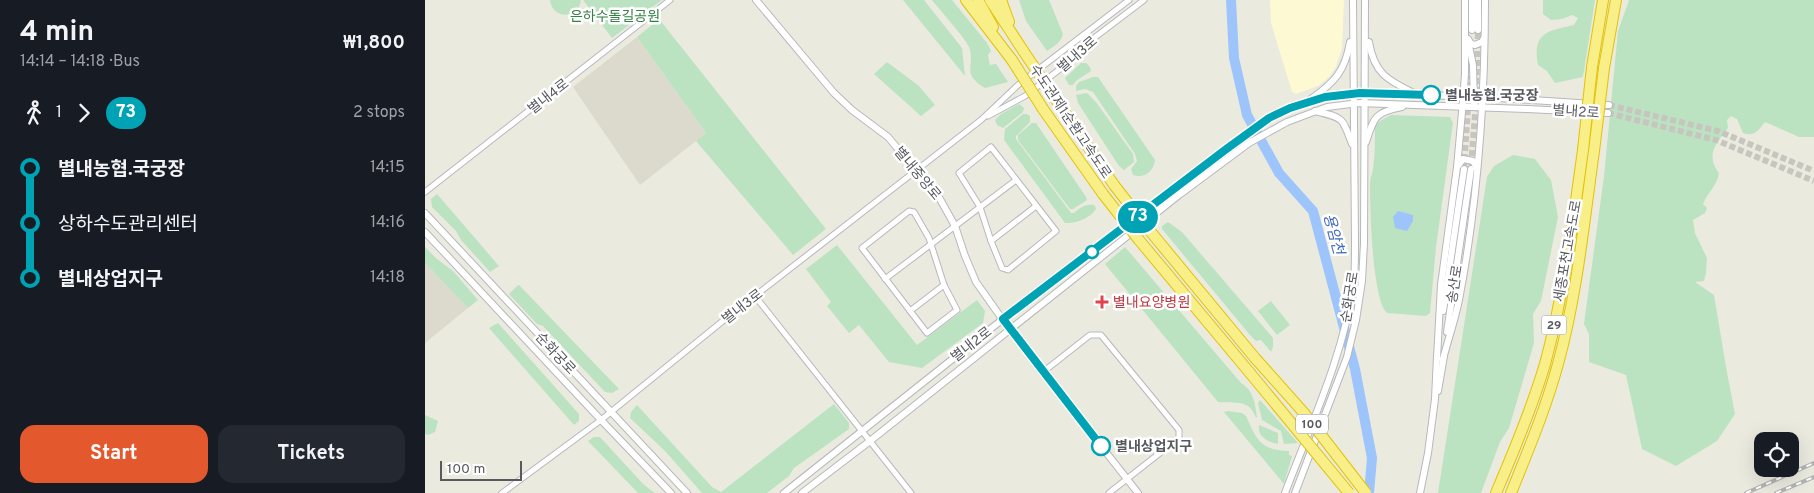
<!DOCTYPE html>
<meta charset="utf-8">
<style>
body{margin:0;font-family:Overpass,"Noto Sans KR",sans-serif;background:#242831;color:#f1f3f6;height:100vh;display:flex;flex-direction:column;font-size:19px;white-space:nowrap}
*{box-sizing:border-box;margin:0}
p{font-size:16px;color:#9ea1a6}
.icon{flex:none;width:28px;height:28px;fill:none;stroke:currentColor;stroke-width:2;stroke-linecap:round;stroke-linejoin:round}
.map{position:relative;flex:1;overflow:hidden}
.side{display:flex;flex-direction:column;background:#171b24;width:425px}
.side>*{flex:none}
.badge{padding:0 10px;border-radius:16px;font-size:18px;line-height:32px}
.controls{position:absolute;left:1329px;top:432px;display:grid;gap:10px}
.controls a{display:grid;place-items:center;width:45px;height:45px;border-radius:10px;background:#171b24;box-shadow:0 5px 20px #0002;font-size:25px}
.scale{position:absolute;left:15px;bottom:12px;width:82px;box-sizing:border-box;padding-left:5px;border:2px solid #585a60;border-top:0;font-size:14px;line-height:18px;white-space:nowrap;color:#585a60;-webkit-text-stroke:4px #fff;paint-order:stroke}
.map>.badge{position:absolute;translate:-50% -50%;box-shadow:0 0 0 2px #fff}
.legs{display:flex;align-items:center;gap:8px;height:55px;padding:0 20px;font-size:16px}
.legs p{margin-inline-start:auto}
.overview{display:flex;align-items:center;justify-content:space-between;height:85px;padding:0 20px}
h1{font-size:28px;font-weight:700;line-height:38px}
.cta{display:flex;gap:10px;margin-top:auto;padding:10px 20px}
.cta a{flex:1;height:58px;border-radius:15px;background:#e3592d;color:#fff;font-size:20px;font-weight:700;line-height:58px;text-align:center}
.cta a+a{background:#242831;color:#f1f3f6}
ul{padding:0 20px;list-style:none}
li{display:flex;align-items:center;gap:18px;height:55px;font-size:19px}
li i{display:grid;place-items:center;width:8px;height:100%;margin:0 6px;background:currentColor}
li i::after{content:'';width:12px;height:12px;margin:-6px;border:4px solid;border-radius:50%;background:#171b24}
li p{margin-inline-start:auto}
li:first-child i{background:linear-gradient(#0000 50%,currentColor 0)}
li:last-child i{background:linear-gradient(currentColor 50%,#0000 0)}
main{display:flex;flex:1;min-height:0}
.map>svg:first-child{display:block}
</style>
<main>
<section class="side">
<div class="overview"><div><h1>4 min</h1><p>14:14 – 14:18 · Bus</p></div><b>₩1,800</b></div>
<div class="legs"><svg class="icon" aria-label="walk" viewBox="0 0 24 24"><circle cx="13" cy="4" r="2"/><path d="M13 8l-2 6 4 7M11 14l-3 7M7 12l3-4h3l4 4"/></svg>1<svg class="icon" aria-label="forward" viewBox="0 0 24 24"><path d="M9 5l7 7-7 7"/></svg><b class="badge" style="background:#00a3b4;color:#fff">73</b><p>2 stops</p></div>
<ul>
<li><i style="color:#00a3b4"></i><b>별내농협.국궁장</b><p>14:15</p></li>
<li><i style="color:#00a3b4"></i><span>상하수도관리센터</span><p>14:16</p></li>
<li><i style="color:#00a3b4"></i><b>별내상업지구</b><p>14:18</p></li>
</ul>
<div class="cta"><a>Start</a><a>Tickets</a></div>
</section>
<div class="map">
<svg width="1389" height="493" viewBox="0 0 1389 493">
<rect width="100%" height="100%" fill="#ebeadf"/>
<!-- commercial -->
<polygon fill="#fcf9d3" points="845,0 919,0 917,48 911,67 904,77 893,86 871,94 867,92 846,23"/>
<!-- education -->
<g fill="#dbdacd">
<polygon points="212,37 281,133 215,185 148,87"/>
<polygon points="0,263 43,308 0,343"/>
</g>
<!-- green -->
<g fill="#bbe3c2">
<path d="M 125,0 L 155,0 L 156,1 C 152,20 127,19 125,0 Z"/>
<polygon points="158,0 237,0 187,38"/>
<polygon points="478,0 499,0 537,48 540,76"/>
<path d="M 507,0 L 527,0 L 562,43 L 566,51 L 563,55 L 565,65 L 571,64 L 583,82 L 560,88 C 535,73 551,67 544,47 C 541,39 514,9 507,0 Z"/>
<path d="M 594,0 L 624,0 L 638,34 C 636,43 629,46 622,51 L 601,21 Z"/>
<path d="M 1118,0 L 1170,0 L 1158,77 L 1130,83 L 1122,71 L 1113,65 C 1107,32 1123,31 1149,25 L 1153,18 L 1147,15 L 1137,19 L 1126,20 L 1118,14 Z"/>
<path d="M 1204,0 L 1389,0 L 1389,137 L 1374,137 L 1340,122 C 1334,130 1329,137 1318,133 L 1312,119 L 1306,116 L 1302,120 L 1303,128 C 1291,144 1280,154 1294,173 C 1292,186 1283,192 1278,204 L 1282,208 L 1280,213 L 1268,220 L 1270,233 L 1282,258 L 1281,273 L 1279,281 L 1270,282 L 1289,295 L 1301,367 L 1310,414 L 1292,441 L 1251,466 L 1217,449 L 1201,375 L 1164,362 L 1164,334 L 1159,324 L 1179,176 L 1193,31 Z"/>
<polygon points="234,19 401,229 368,255 271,141 281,133 212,37"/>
<polygon points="462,62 494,86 510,105 496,116 449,74"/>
<polygon points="656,63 661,63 665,67 666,71 651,81 648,85 644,85 640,78"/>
<path d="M 668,77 L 673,77 L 730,160 C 729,172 718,179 708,175 L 706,169 L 712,161 L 710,154 L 668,92 L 660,89 L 651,91 L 651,86 L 654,82 Z"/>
<polygon points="662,93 671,102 708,154 709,162 699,170 694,166 653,103 651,95"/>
<polygon points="594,104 599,108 598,112 578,128 572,125 570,120 576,114"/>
<path d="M 598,114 L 602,114 L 605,116 L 605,122 L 591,136 L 591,139 L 646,213 L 649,213 C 656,207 660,204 669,205 L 671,208 C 667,218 650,224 640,223 L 579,140 L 580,129 Z"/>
<path d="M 966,115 L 1025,117 L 1028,123 L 1011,247 L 1005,313 L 1001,316 L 962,313 C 947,300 945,207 945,184 C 945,179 947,174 948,169 C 950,155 950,140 950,126 L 955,121 Z"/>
<polygon points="607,123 611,123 613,126 661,197 662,200 648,209 645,209 593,140 593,135"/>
<polygon points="1088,155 1110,159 1126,180 1133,217 1116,301 1108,314 1109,343 1084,428 1075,442 1056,493 1013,493 1062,177 1069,166"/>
<polygon points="12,194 74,266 65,272 36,240 31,231 7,207 6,199"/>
<polygon points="743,222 757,232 848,338 848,347 846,352 836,340 831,341 825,335 737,229 737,226"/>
<polygon points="412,245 492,345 552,300 560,311 558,323 497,368 464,362 434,325 424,333 402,306 406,302 381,269"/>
<polygon points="0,247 12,259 28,271 53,300 43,308 0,263"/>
<path d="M 700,247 L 816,383 C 829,391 830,404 832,417 L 831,418 C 824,398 810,404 793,402 L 680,264 Z"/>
<polygon points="93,285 94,285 194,389 187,393 180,392 118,326 112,324 84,294"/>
<polygon points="846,301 865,325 852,335 833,311"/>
<polygon points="73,323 154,414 154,421 149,425 64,328"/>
<polygon points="835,400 873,443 859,444 856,431 837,420 833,403"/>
<polygon points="409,404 424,423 424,429 369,468 364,476 342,493 277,493 240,451 205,418 206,412 212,405 287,487 296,492"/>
<path d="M 803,411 L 817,413 L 821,416 C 832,440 835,450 864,451 L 864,455 L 867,456 L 859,484 L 799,412 Z"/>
<polygon points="0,415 13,421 10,432 3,435 0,434"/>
<path d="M 834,425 L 853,433 L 853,444 C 843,442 832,437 834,425 Z"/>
<polygon points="169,437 175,437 219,485 230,493 213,493 163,441"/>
</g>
<!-- water -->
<polygon fill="#9ec4fc" points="973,211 988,215 988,221 982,231 970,228 968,217"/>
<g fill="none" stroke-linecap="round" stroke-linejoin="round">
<!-- river -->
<polyline stroke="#9ec4fc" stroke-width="10" points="806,0 809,58 822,115 854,173 888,211 930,369 947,458 944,493"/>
<!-- tertiary-tunnel -->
<g stroke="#c6c6bf" stroke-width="6" stroke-dasharray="6 3" stroke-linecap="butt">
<polyline points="1051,93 1053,30"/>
<polyline points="1184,105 1293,131 1389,171"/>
<polyline points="1183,113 1291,140 1389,181"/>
<polyline points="1046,165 1051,103"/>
<polyline points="1039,169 1045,76"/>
</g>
<defs>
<g id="minor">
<polyline points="563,116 600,96 635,69 652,51 719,0"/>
<polygon points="566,147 631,231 583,270 577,268 566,241 555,207 534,173"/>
<polyline points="0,192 245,0"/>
<polygon points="484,211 489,212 504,238 519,285 532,310 502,333 437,248"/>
<polyline points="566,241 611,206"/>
<polyline points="460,279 591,180"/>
<polyline points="330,296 486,493"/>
<polyline points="485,311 519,285"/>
<polyline points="618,372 665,335 676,335 754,430 754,438 684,493"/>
<polyline points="77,493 176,420 299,320 556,120 593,85 704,0"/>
</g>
<g id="tertiary">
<polyline points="331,0 409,93 427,110 463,137 515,199 530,226 540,256 551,282 585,330 713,493"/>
<polyline points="1047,30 1047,0"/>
<polyline points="1053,30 1053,0"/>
<polyline points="1043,39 1046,44 1050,45 1057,42 1059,38"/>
<polyline points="1043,41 1048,65 1049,107"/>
<path d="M 944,42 C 949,73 962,80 989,93"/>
<path d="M 886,99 C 910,82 920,71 925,42"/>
<path d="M 890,111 C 918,118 917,116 927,144"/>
<path d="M 941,142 C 949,117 950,112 977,107"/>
<polyline points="1033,166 1038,159 1048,161 1052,168"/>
<polyline points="0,213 262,493"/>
<polyline points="0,232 176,420 246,493"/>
<polyline points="1018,311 1039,169"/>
<polyline points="1022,332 1046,169"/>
<polyline points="1012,358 1016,285 1032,167 1038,101 1040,74 1040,0"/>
<path d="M 1018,359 C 1023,340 1030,320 1034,300 C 1053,201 1060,100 1060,0"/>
<polyline points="1013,391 1019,356"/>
<polyline points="359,493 578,319 832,126 856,112 881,103 900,97 935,93 1058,97 1184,105"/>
<polyline points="377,493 445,441 754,195 824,143 862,122 902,107 934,103 1102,109 1183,113"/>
<path d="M 860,493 C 886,424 919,355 929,281 C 930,269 930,256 930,243 L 928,0"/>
<polyline points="870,493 922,357 931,320 937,281 939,243 940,0"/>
<polyline points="995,493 1003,453 1010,399 1012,356"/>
</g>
<g id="motorway">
<polyline points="541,0 587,60"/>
<polyline points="553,0 568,27"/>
<polyline points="565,0 599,52"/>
<polyline points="576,0 584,22"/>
<polyline points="1167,67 1178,0"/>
<polyline points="1179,68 1191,0"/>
<polyline points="632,101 689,185"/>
<polyline points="618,109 678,194"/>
<polyline points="725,231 830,358"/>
<polyline points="714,240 825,373"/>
<path d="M 1071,493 C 1089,451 1107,408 1120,364 C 1139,294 1148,222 1158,150"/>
<path d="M 1086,493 C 1103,451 1121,408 1133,364 C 1152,295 1159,222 1169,151"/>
</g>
</defs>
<!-- minor casing -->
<use href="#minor" stroke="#b7b8be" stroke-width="7"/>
<!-- tertiary casing -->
<use href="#tertiary" stroke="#b7b8be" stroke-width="8"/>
<!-- motorway casing -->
<use href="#motorway" stroke="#e3c207" stroke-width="12"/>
<!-- minor -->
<use href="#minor" stroke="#fff" stroke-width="5"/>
<!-- tertiary -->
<use href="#tertiary" stroke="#fff" stroke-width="6"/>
<!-- motorway -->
<use href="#motorway" stroke="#f9ef88" stroke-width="10"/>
<defs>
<g id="rail">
<polyline points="1321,493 1389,463"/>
<polyline points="1351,493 1389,477"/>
</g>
</defs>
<!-- rail casing -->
<use href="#rail" stroke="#b2b3b3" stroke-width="4"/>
<!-- rail -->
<use href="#rail" stroke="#fff" stroke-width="2" stroke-dasharray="5.5" stroke-linecap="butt"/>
<defs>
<g id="motorway-bridge">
<polyline points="599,52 632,101"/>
<polyline points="587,60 618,109"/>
<polyline points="1158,150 1167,67"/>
<polyline points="1169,151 1179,68"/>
<polyline points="689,185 725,231"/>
<polyline points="678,194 714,240"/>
<polyline points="830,358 879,413 941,493"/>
<polyline points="825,373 924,493"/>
</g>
</defs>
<!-- motorway-bridge casing -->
<use href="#motorway-bridge" stroke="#e3c207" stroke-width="12" stroke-linecap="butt"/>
<!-- motorway-bridge -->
<use href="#motorway-bridge" stroke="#f9ef88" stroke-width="10"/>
</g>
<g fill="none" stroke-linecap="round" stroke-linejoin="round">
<defs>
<polyline id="line-1" points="676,446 578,319 800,150 844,118 865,108 900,97 935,93 1006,95"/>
</defs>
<!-- line-1 casing -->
<use href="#line-1" stroke="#fff" stroke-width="11"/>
<!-- line-1 -->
<use href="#line-1" stroke="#00a3b4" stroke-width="8"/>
</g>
<!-- markers -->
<g fill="#fff" stroke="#00a3b4" stroke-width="2.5">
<circle cx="1006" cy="95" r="9"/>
<circle cx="667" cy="252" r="6"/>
<circle cx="676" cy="446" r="9"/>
</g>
<path fill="#e0444e" stroke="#fff" stroke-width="2" d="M674.5 294.5h5v5h5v5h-5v5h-5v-5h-5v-5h5z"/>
<g text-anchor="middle" stroke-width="5" stroke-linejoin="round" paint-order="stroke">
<!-- shield labels -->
<g fill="#fff" stroke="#8a8c90" stroke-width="1">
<rect x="1116.5" y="315.5" width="25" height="19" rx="4"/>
<rect x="871" y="414.5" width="32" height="19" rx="4"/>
</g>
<g font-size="12" font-weight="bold" fill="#585a60">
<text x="1129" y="329">29</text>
<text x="887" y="428">100</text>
</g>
<!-- park labels -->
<g font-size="14" fill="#368146" stroke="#fff">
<text x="190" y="21">은하수돌길공원</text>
</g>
<!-- street labels -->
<g font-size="14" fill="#585a60" stroke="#fff">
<text transform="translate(652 54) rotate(-41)" y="5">별내3로</text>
<text transform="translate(123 96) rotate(-38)" y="5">별내4로</text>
<text transform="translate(1151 111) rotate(4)" y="5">별내2로</text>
<text transform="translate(646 121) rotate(56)" y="5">수도권제1순환고속도로</text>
<text transform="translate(493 173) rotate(50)" y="5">별내중앙로</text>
<text transform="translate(1142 251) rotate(-80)" y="5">세종포천고속도로</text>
<text transform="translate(1029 284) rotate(-81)" y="5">송산로</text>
<text transform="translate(924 297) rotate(-81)" y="5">순화궁로</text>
<text transform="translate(317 306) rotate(-38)" y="5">별내3로</text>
<text transform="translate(546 344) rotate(-38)" y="5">별내2로</text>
<text transform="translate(131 353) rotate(47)" y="5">순화궁로</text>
</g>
<!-- stop labels -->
<g font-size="14" font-weight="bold" fill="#585a60" stroke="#fff" text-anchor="start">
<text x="1020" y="100">별내농협.국궁장</text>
<text x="690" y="451">별내상업지구</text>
</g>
<!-- health labels -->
<g font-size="14" fill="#be3a42" stroke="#fff" text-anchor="start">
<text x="688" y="307">별내요양병원</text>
</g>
<!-- water labels -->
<g font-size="15" font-style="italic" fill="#426abe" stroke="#fff">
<text transform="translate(909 234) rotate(75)" y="5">용암천</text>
</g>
</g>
</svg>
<div class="controls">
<a><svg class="icon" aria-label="locate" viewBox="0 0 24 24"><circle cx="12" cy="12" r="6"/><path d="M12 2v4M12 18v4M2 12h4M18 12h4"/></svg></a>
</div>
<div class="scale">100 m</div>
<b class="badge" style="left:713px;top:217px;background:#00a3b4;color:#fff">73</b>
</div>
</main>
